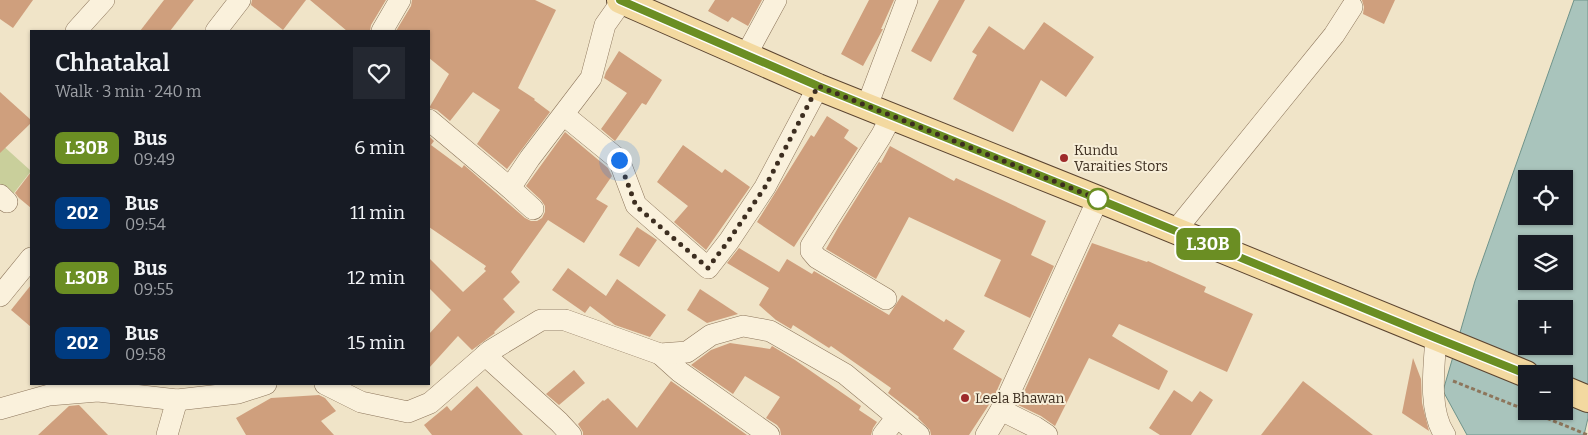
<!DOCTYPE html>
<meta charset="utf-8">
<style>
body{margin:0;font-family:Bitter,serif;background:#242831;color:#f1f3f6;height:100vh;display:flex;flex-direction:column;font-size:19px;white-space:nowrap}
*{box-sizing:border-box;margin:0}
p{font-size:16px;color:#9ea1a6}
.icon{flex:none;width:28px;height:28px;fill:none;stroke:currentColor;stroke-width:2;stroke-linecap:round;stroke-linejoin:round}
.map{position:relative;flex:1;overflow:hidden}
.details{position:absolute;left:30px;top:30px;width:400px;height:355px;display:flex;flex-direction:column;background:#171b24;border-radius:0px;box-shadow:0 1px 4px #0004}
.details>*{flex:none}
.badge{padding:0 10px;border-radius:8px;font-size:18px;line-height:32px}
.buttons{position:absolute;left:1518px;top:170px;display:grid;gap:10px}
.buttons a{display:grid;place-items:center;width:55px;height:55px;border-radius:0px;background:#171b24;box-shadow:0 1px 4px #0004;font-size:25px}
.you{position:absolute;width:25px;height:25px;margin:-12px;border:4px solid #fff;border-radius:50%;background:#1a73e8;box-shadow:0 0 0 8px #1a73e833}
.map>.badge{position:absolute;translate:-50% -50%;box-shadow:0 0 0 2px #fff}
.round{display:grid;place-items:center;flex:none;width:52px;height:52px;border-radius:0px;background:#242831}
.summary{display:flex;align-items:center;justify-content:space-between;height:85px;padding:0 25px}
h1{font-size:24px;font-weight:600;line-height:38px}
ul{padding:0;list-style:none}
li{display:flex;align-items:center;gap:15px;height:65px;padding:0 25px}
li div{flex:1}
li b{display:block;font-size:19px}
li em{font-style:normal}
li .badge{min-width:55px;font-weight:700;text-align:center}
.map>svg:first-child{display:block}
</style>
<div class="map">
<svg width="1588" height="435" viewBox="0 0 1588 435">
<rect width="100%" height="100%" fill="#f0e4c8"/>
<!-- green -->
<polygon fill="#c9cf9b" points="0,143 31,171 7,202 0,195"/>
<!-- water -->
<path fill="#a9c4bc" stroke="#6f938a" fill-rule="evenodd" d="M 1574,0 L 1588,0 L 1588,418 L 1584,435 L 1467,435 L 1443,391 L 1475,281 ZM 1526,179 L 1564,179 L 1564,216 L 1526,216 ZM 1526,244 L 1564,244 L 1564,281 L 1526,281 ZM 1526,309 L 1564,309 L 1564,346 L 1526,346 ZM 1526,374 L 1564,374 L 1564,411 L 1526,411 Z"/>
<!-- building -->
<g fill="#cf9f7d">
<polygon points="0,0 33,0 13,28 0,19"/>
<polygon points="164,0 194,0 170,31 140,31"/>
<polygon points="252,0 306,0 283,30 251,5"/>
<polygon points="310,0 386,0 371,25 370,31 347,31"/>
<polygon points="412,0 535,0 556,10 518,88 535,99 534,100 550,112 507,169 477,144 500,110 473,92 450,121 437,110 429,108 449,74 429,58 429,31 396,31 411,6"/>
<polygon points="715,0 762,0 748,26 732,17 728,22 708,11"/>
<polygon points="869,0 894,0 881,29 883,29 863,66 841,54"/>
<polygon points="939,0 965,0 931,62 911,51"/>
<polygon points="1362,0 1395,0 1384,24 1363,14 1364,7"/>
<polygon points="1044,22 1094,57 1066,97 1041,80 1013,132 953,99 977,55 972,52 989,26 1024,50"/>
<polygon points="619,51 662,80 646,105 642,103 615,141 601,129 627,93 604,78 606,72"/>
<polygon points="0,92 31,120 31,123 0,153"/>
<polygon points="827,116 849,130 844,138 858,148 794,247 757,222 811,135 814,137"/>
<polygon points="565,132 608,168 612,176 596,199 608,206 584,243 548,220 511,272 520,282 503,299 515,312 494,332 495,333 472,350 458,336 429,368 429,334 451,310 429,288 429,258 463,292 486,271 484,269 486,266 429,227 429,136 434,141 431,145 462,168 464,165 525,218 531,221 537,221 542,218 545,212 545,206 541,200 526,186"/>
<polygon points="683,145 722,173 725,169 750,187 706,250 674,222 688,206 657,182"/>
<polygon points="890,146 954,181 956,178 1046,221 1031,255 1054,266 1030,318 984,296 1001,260 909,217 876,279 826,249 839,226 879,162 881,163"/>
<polygon points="31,172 31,208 19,198 15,193"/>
<polygon points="637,227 657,240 639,267 619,255"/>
<polygon points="1092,243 1147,262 1148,261 1206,287 1204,292 1253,314 1227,372 1119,324 1112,336 1168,371 1159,390 1089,358 1055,426 1041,416 1018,405"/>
<polygon points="739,248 779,272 787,259 812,274 814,271 889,315 902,295 944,322 946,319 965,331 953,349 1002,379 994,397 969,435 931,435 930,430 918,418 919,417 888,393 891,388 831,346 829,348 793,325 791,329 776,320 759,305 769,288 727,263"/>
<polygon points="568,268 606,296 617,279 666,315 650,337 615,325 590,306 585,313 552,290"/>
<polygon points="31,285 31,327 11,310"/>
<polygon points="700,289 738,314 707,323 687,310"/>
<polygon points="730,343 770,349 772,346 795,360 861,406 859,410 877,422 873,428 871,435 781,435 780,429 777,425 766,418 780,397 745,376 733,394 691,365 711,350"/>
<polygon points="1413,358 1421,379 1422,403 1429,431 1402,413"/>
<polygon points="574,370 585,383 559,405 546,394"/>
<polygon points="671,381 747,435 583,435 583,432 578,424 603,400 604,401 608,398 637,428"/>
<polygon points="1303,381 1373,435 1261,435"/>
<polygon points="477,386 523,435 432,435 424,425 447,406 451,411"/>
<polygon points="1174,390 1192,402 1200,391 1213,400 1191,435 1160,435 1149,428"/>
<polygon points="319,395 325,398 336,411 321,421 334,435 246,435 236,418 271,398"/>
<polygon points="79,405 108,435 38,435 69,406"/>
</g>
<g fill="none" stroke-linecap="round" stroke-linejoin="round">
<defs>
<g id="minor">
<polyline points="76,31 104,0"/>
<polyline points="216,31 240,0"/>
<polyline points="382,31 400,0"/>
<polyline points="746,55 776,0"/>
<polyline points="867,106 907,0"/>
<polyline points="564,115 619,160 636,205 708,268 729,241 765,187 818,87"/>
<polyline points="429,120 510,188 533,209"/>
<polyline points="510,188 530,158 591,78 605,25 622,1"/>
<polyline points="0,195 7,202"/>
<polyline points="1175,231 1334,35 1352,7"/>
<polyline points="0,296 31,258"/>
<polyline points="886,299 817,258 811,251 811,246 881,136 892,115"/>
<path d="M 1436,338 C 1434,367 1428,411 1445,435"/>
<polyline points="660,354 680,372 769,435"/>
<polyline points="485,355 559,422 571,435"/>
<polyline points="325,384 361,402 408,412 430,403 490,351 541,320 565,320 660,354 687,352 711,335 743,326 770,331 845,374 919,435"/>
<polyline points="0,409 49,395 98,391 177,400 238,393 266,384"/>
<polyline points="1001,410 1035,427 1047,435"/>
<polyline points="167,435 177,400"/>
<polyline points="883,435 897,417"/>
<polyline points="986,435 1005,403 1098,199"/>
</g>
<g id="major">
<polyline points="620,0 818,87 1098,199 1526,374"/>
<polyline points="1564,389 1588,399"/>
</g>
</defs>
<!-- minor casing -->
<use href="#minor" stroke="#8d765c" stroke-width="22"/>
<!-- major casing -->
<use href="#major" stroke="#5b4430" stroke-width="28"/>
<!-- path -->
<g stroke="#8d765c" stroke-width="3" stroke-dasharray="4 2.5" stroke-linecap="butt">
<polyline points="1453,381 1526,410"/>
<polyline points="1529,411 1588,435"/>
</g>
<!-- minor -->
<use href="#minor" stroke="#faf1dc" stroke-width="21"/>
<!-- major -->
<use href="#major" stroke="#f3d9a0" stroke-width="26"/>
</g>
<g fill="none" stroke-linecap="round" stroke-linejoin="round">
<defs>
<polyline id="line" points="620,0 818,86 1098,199 1436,338 1526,374"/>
</defs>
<!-- line casing -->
<use href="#line" stroke="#fff" stroke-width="11"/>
<!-- line -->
<use href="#line" stroke="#6b8e23" stroke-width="8"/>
<!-- walk -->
<polyline stroke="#3d2e20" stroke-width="5" stroke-dasharray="0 9" points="619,160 636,206 708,268 729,240 765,187 818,86 1098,199"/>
</g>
<!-- markers -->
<g fill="#9e2a2b" stroke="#f7eed8" stroke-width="2">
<circle cx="1064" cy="158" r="5"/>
<circle cx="965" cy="398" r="5"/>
</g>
<circle fill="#fff" stroke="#6b8e23" stroke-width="2.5" cx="1098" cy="199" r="10"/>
<g text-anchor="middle" stroke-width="4" stroke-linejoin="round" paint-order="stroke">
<!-- poi labels -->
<g font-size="14" fill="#3d2e20" stroke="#f7eed8" text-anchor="start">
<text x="1074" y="155">Kundu<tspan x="1074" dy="16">Varaities Stors</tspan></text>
<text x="975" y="403">Leela Bhawan</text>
</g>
</g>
</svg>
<div class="buttons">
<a><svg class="icon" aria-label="locate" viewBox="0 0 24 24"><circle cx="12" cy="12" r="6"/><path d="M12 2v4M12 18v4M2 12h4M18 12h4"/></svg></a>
<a><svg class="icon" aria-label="layers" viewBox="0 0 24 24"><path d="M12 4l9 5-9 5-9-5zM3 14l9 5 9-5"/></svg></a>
<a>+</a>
<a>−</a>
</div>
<div class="you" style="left:619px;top:160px"></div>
<b class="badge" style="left:1208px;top:244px;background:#6b8e23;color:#fff">L30B</b>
<section class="details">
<div class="summary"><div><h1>Chhatakal</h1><p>Walk · 3 min · 240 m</p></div><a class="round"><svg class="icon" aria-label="heart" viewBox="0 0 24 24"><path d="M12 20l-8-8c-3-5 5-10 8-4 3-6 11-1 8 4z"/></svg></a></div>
<ul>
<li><span class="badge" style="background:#6b8e23;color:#fff">L30B</span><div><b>Bus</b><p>09:49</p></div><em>6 min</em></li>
<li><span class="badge" style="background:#003b80;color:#fff">202</span><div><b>Bus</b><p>09:54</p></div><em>11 min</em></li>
<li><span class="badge" style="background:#6b8e23;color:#fff">L30B</span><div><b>Bus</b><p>09:55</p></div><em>12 min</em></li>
<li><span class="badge" style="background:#003b80;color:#fff">202</span><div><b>Bus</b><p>09:58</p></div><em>15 min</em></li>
</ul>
</section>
</div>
